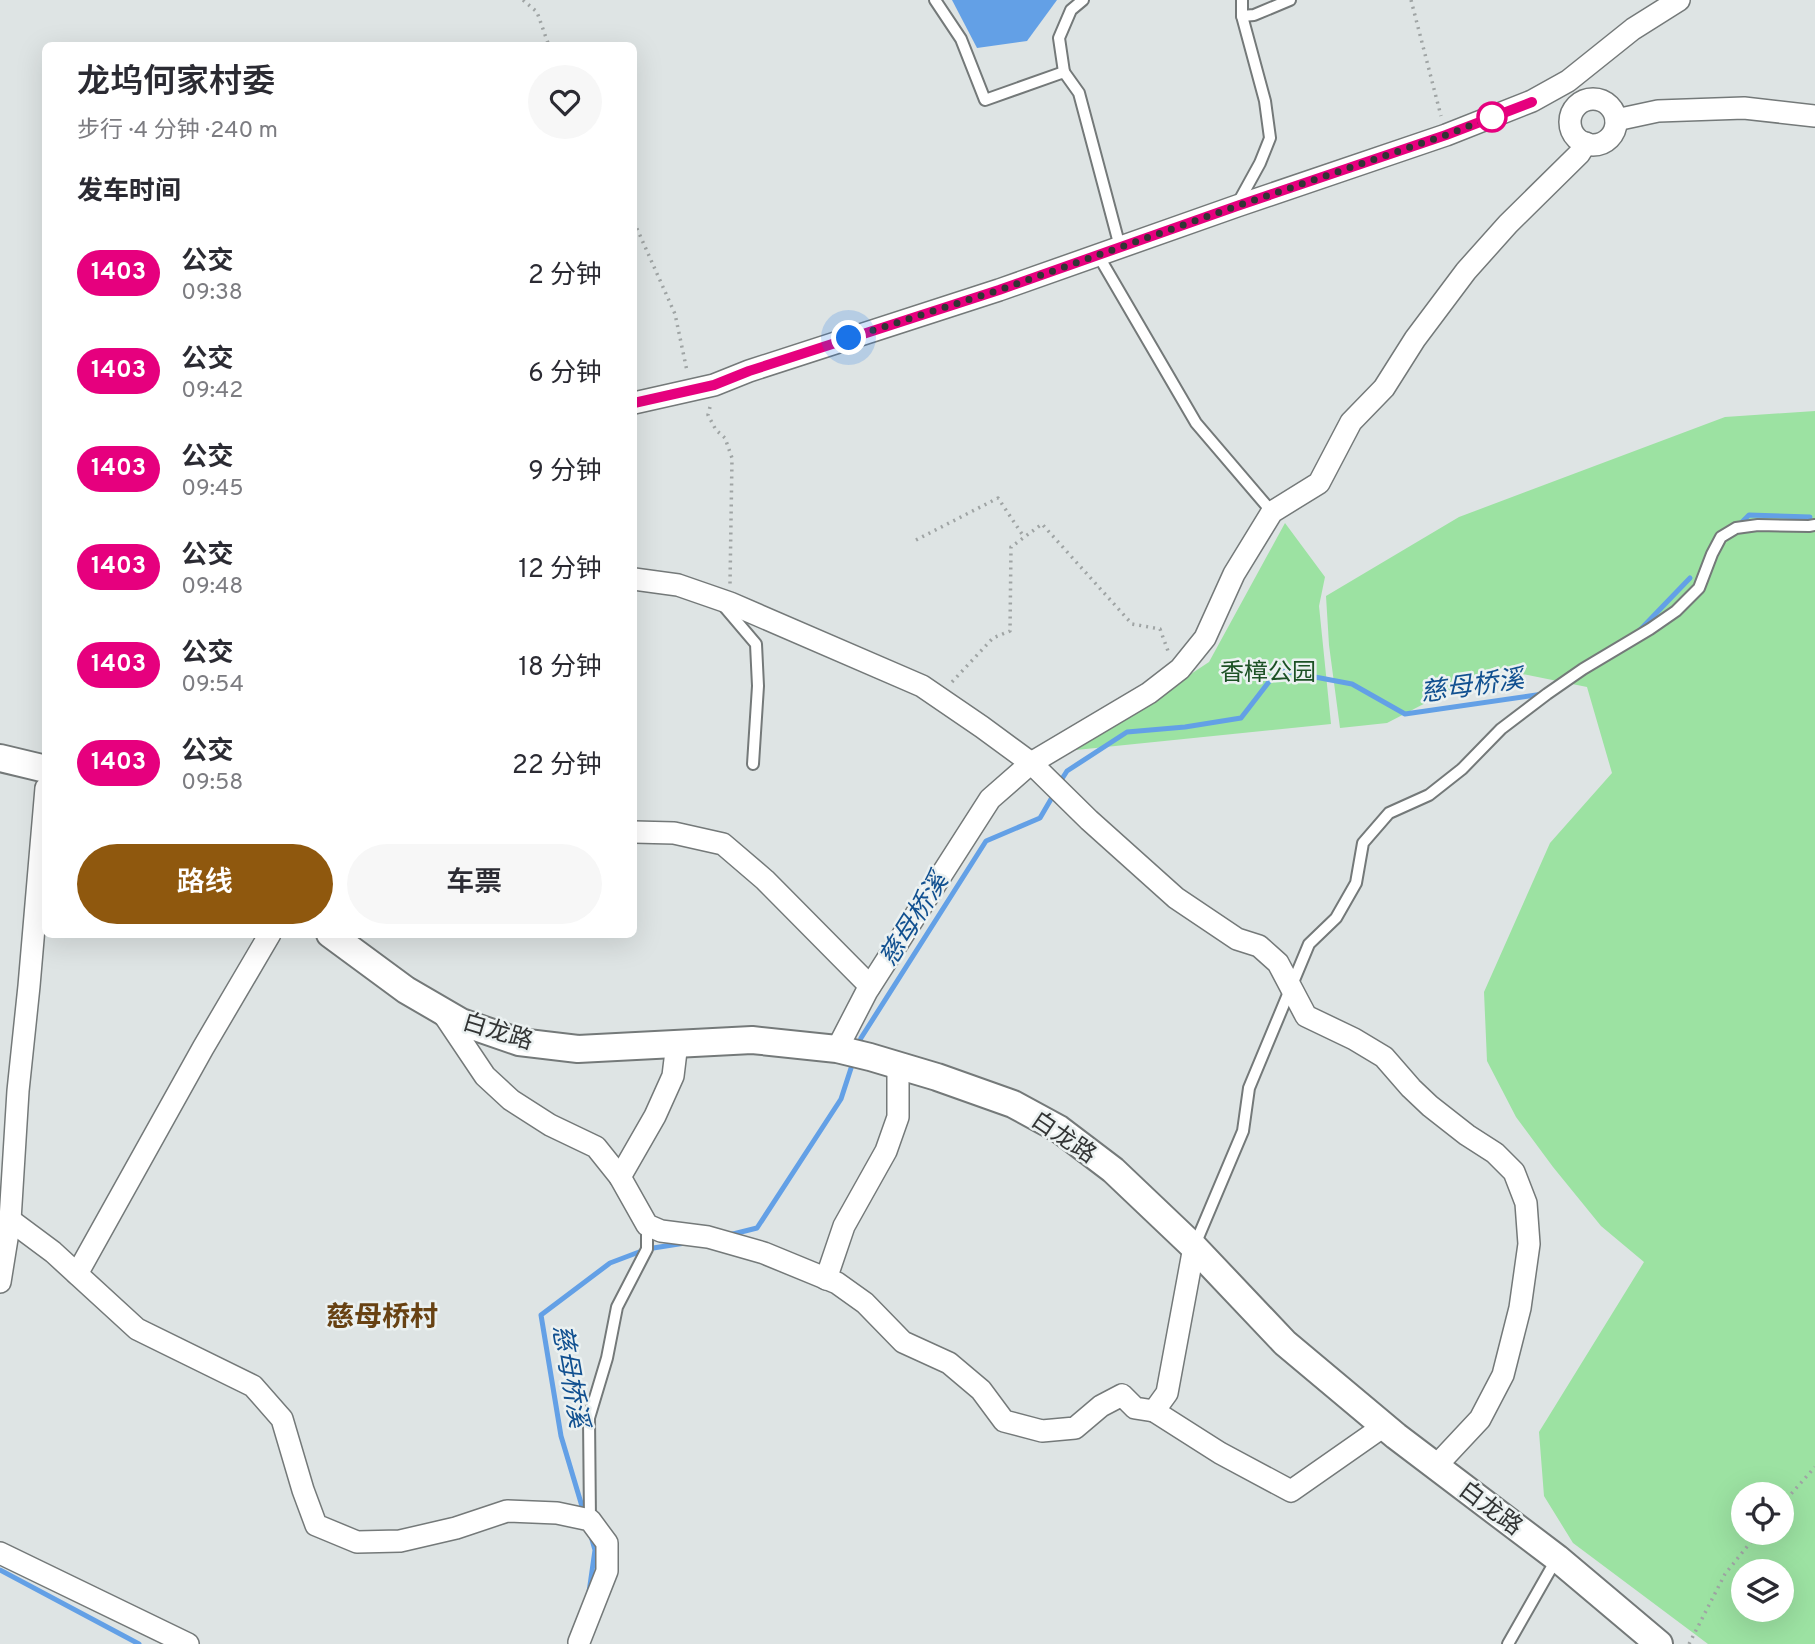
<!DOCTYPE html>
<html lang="zh">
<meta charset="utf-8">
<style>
body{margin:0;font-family:Overpass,"Noto Sans SC",sans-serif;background:#f7f7f7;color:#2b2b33;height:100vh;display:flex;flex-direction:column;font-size:26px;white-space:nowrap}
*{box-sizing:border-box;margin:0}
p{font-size:23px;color:#7c7c81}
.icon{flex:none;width:38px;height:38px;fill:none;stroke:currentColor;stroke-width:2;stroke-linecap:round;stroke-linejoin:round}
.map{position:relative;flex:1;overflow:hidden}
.sheet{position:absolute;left:42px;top:42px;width:595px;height:896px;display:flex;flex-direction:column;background:#fff;border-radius:10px;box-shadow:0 7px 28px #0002}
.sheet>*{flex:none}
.badge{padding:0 14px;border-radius:23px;font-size:24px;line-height:46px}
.fabs{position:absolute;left:1731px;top:1482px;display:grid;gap:14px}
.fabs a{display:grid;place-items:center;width:63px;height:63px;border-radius:50%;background:#fff;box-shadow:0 7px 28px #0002;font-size:35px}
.you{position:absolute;width:35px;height:35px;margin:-18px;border:5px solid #fff;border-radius:50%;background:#1a73e8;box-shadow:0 0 0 10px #1a73e833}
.map>.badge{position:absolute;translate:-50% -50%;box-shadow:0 0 0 4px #fff}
h2{padding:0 35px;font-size:26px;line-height:63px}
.round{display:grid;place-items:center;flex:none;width:74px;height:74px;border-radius:37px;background:#f7f7f7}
.head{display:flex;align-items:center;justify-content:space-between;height:119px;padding:0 35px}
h1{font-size:33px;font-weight:600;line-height:52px}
.action{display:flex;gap:14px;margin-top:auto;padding:14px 35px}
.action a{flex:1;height:80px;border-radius:42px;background:#8f580e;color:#fff;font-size:28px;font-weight:600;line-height:80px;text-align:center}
.action a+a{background:#f7f7f7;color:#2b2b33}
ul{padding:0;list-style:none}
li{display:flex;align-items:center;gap:21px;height:98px;padding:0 35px}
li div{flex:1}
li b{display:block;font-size:26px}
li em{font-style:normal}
li .badge{min-width:77px;font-weight:700;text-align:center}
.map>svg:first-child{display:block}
</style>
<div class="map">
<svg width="1815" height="1644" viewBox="0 0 1815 1644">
<rect width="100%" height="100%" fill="#dee4e4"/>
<!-- green -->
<g fill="#9ce2a2" fill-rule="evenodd">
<path d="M 1815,411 L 1815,1644 L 1708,1644 L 1573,1543 L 1544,1496 L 1539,1432 L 1644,1262 L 1601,1226 L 1553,1167 L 1516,1117 L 1487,1061 L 1484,992 L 1550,843 L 1612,773 L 1587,687 L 1493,668 L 1387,723 L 1340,728 L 1329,645 L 1326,596 L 1459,517 L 1725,417 ZM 1743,1494 L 1782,1494 L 1782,1533 L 1743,1533 ZM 1743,1572 L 1782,1572 L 1782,1610 L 1743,1610 Z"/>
<polygon points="1285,523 1325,577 1319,606 1331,724 1076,750 1209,662"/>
</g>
<!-- water -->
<polygon fill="#63a0e6" points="952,0 1057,0 1027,41 977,48"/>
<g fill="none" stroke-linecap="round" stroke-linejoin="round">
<!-- stream -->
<g stroke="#63a0e6" stroke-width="5">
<polyline points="1738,526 1749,515 1810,517"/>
<polyline points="1639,631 1690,578"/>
<polyline points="1058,785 1067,771 1127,732 1185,727 1241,718 1278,670 1352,684 1405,714 1543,694"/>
<polyline points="858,1047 861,1038 986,841 1040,818 1054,794"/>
<polyline points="729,1235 757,1228 841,1099 854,1059"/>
<polyline points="584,1513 561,1436 541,1315 610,1263 647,1249 685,1243"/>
<polyline points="0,1570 139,1644"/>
<polyline points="589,1592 595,1550 591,1536"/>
</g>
<defs>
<g id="service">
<polyline points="935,0 961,39 985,100 1064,72 1079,93 1120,247"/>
<polyline points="1242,16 1254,15 1290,0"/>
<polyline points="1064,72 1059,38 1071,10 1083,0"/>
<polyline points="1238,203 1260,163 1270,138 1265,101 1242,16 1242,0"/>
<polyline points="1098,255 1196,423 1272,512"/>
<polyline points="722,604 756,644 758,686 753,764"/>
<polyline points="1194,1247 1243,1131 1249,1088 1309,944 1336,918 1356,883 1363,843 1389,813 1429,795 1462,769 1501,729 1547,694 1583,669 1650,629 1676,611 1699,588 1712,554 1721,537 1736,528 1758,525 1809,526 1815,525"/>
<polyline points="590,1520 589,1418 607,1358 617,1307 647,1249 647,1225"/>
<polyline points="1508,1644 1557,1558"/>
</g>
<g id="minor">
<circle cx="1593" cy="122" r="23"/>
<polyline points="1616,120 1658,111 1744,108 1815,116"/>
<polyline points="634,403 714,385 749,371 999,290 1237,206 1446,135 1532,101 1568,81 1633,29 1679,0"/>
<polyline points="634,579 678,585 730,603 922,686 982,727 1031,763 1089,820 1176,898 1237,939 1259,946 1278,963 1306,1016 1354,1039 1384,1057 1411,1088 1430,1106 1467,1135 1495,1153 1514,1172 1526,1203 1529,1244 1520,1308 1503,1375 1480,1419 1436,1466"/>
<polyline points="634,832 674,833 723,844 765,880 870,986"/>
<polyline points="442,1012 485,1076 511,1100 550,1125 596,1147 620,1177 647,1225 661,1231 708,1237 764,1253 837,1283 865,1303 903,1342 949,1363 981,1390 1004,1421 1042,1431 1075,1428 1101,1406 1122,1395 1135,1408 1154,1411 1167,1393 1194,1247"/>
<polyline points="837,1049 867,991 990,799 1031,763 1149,693 1180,669 1205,638 1234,574 1272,512 1319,483 1351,422 1384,388 1415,339 1466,271 1508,224 1579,154 1586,143"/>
<polyline points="620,1177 655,1116 673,1076 677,1043"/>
<polyline points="10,1220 53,1252 137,1329 253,1386 282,1419 303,1490 316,1525 357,1542 400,1541 456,1528 507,1511 557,1513 590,1520 607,1543 607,1571 579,1642"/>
<polyline points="77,1274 203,1048 270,934"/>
<polyline points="826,1279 844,1226 886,1151 898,1117 898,1065"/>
<polyline points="0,1282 10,1220 18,1091 29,986 46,788"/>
<polyline points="1154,1411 1220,1453 1291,1491 1384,1426"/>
<polyline points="0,1553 188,1644"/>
</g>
<g id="tertiary">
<polyline points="0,758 46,769"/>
<polyline points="330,934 406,990 461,1022 519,1042 578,1049 752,1040 837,1049 870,1057 937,1077 1013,1104 1059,1129 1113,1170 1194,1247 1285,1343 1396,1436 1557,1558 1659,1644"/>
</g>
</defs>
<!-- service casing -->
<use href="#service" stroke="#747979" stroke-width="14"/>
<!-- minor casing -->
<use href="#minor" stroke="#747979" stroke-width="24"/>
<!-- tertiary casing -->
<use href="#tertiary" stroke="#747979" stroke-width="30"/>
<!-- path -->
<g stroke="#9fa4a4" stroke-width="3.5" stroke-dasharray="2 5" stroke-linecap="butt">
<polyline points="523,0 537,12 549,46"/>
<polyline points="1411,0 1441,116"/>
<polyline points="634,222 675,314 687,371"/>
<polyline points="710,407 708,415 716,430 725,438 732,458 730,584"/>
<polyline points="916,540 998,498 1024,537"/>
<polyline points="952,682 993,638 1010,631 1011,547 1042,524 1132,624 1160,629 1168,651"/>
<polyline points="1782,1504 1815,1467"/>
<polyline points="1689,1644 1725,1574 1758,1533"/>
</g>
<!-- service -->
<use href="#service" stroke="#fff" stroke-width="10"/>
<!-- minor -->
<use href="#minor" stroke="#fff" stroke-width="21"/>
<!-- tertiary -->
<use href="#tertiary" stroke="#fff" stroke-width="26"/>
</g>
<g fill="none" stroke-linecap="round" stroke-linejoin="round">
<defs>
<polyline id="line" points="634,403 714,385 749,371 999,290 1237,206 1446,135 1532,102"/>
</defs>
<!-- line casing -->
<use href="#line" stroke="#fff" stroke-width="16"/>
<!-- line -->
<use href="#line" stroke="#e6007e" stroke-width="10"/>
<!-- walk -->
<polyline stroke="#323434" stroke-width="7" stroke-dasharray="0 12.6" points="849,338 999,290 1237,206 1446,135 1492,117"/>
</g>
<!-- markers -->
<circle fill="#fff" stroke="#e6007e" stroke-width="3.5" cx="1492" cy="117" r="14"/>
<g text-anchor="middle" stroke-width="5" stroke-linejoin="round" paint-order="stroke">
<!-- park labels -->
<g font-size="24" fill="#1c5125" stroke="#ebf1f1">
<text x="1268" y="680">香樟公园</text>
</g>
<!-- street labels -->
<g font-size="24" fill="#323434" stroke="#ebf1f1">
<text transform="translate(498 1031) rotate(17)" y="8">白龙路</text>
<text transform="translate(1064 1137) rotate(34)" y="8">白龙路</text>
<text transform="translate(1491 1508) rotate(37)" y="8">白龙路</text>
</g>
<!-- water labels -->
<g font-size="26" font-style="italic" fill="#115090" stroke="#ebf1f1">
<text transform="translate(1472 685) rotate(-8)" y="9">慈母桥溪</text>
<text transform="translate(913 919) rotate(-58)" y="9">慈母桥溪</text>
<text transform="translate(571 1376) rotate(80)" y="9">慈母桥溪</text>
</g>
<!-- quarter labels -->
<g font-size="28" font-weight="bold" fill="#684213" stroke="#ebf1f1">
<text x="382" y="1326">慈母桥村</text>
</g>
</g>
</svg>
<div class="fabs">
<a><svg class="icon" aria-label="locate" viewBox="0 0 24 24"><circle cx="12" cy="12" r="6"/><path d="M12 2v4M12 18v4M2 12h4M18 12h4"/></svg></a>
<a><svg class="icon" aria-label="layers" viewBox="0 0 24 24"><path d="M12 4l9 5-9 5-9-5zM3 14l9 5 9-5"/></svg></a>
</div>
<div class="you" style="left:849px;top:338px"></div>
<section class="sheet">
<div class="head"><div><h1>龙坞何家村委</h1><p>步行 · 4 分钟 · 240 m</p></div><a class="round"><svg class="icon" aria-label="heart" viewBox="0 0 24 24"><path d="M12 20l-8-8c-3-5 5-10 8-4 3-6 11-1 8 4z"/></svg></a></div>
<h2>发车时间</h2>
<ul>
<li><span class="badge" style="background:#e6007e;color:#fff">1403</span><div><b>公交</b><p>09:38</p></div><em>2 分钟</em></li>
<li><span class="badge" style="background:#e6007e;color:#fff">1403</span><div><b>公交</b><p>09:42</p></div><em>6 分钟</em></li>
<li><span class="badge" style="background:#e6007e;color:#fff">1403</span><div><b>公交</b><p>09:45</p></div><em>9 分钟</em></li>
<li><span class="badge" style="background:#e6007e;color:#fff">1403</span><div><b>公交</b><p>09:48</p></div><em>12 分钟</em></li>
<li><span class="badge" style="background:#e6007e;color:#fff">1403</span><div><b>公交</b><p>09:54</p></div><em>18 分钟</em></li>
<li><span class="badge" style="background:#e6007e;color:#fff">1403</span><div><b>公交</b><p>09:58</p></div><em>22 分钟</em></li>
</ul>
<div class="action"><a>路线</a><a>车票</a></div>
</section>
</div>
